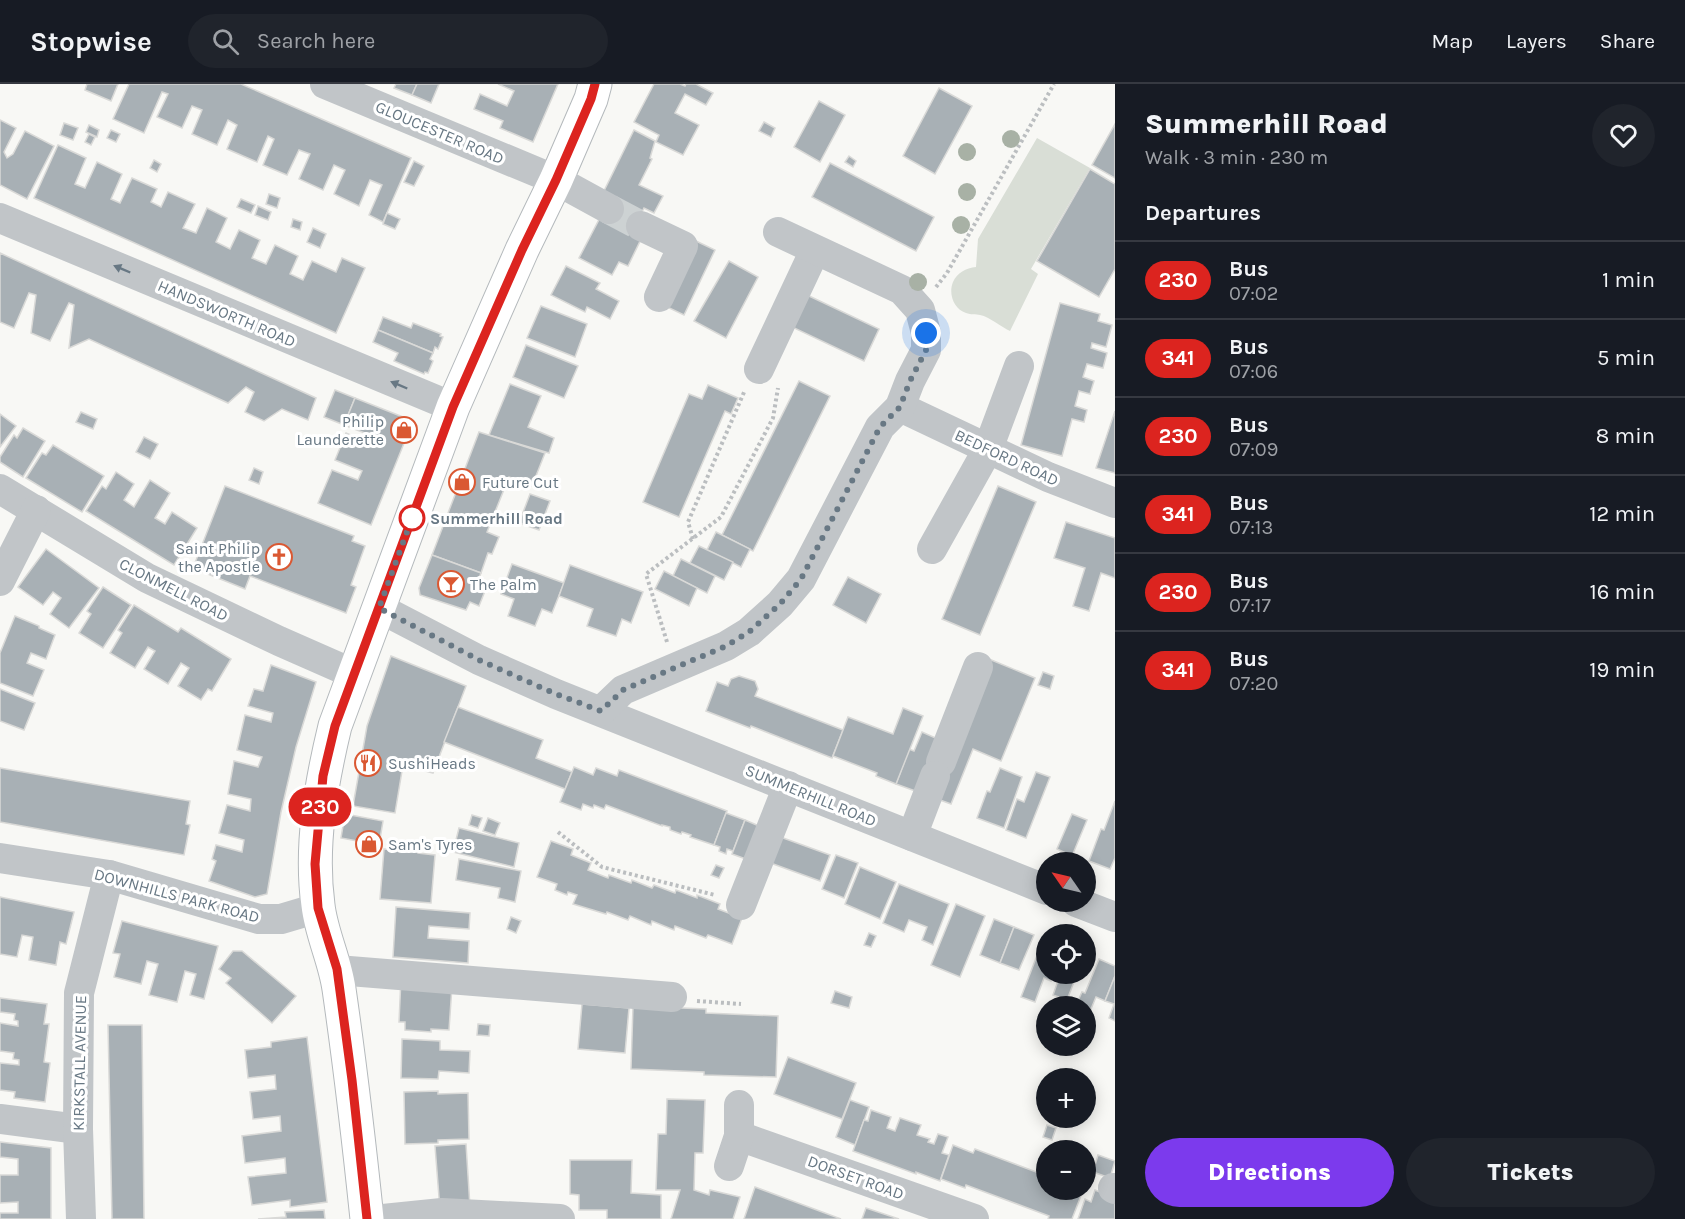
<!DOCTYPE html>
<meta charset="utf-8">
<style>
body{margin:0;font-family:Karla,sans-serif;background:#20242c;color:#f1f3f6;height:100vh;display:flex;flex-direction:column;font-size:22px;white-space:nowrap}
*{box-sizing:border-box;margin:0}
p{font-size:20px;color:#9ea1a6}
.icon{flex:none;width:33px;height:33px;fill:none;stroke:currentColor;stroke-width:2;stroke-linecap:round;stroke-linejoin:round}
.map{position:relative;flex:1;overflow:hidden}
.sheet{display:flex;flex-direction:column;background:#171b24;width:570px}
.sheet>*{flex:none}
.badge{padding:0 12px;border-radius:20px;font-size:21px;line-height:39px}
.needle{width:39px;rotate:304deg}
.tools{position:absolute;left:1036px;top:768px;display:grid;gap:12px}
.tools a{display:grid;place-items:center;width:60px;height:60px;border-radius:50%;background:#171b24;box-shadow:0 3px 15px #0003;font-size:30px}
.you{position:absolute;width:30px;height:30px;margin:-15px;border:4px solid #fff;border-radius:50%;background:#1a73e8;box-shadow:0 0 0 9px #1a73e833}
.map>.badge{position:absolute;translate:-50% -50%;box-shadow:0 0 0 3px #fff}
h2{padding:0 30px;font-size:22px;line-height:54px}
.round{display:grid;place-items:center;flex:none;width:63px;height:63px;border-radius:32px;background:#20242c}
.overview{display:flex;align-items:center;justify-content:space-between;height:102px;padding:0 30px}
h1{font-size:28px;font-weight:800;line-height:45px}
.cta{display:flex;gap:12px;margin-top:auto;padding:12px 30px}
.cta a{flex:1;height:69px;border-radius:36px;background:#7c3aed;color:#fff;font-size:24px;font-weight:800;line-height:69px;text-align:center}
.cta a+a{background:#20242c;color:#f1f3f6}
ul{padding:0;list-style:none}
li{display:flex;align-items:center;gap:18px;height:78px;padding:0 30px;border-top:2px solid #363941}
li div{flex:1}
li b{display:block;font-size:22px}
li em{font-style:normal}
li .badge{min-width:66px;font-weight:700;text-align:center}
header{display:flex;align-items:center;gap:36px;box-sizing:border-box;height:84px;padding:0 30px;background:#171b24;border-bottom:2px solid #363941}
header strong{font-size:28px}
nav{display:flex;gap:33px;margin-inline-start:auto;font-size:21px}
.search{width:420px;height:54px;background:#20242c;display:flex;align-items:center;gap:15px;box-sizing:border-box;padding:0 21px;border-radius:33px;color:#9ea1a6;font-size:22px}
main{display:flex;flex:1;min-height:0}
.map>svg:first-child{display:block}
</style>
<header>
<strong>Stopwise</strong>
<div class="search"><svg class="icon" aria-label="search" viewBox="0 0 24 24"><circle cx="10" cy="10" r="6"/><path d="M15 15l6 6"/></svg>Search here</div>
<nav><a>Map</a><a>Layers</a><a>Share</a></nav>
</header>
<main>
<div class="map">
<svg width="1115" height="1135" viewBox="0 0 1115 1135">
<rect width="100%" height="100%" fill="#f8f8f5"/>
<!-- green -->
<path fill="#d9ded6" d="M 1037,54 L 1090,84 L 1031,185 L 1038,190 L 1010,247 C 1001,243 990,233 980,231 C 976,230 971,231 966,229 C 954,225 948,210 953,198 C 957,189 966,184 976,183 L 978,155 Z"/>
<!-- building -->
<g fill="#a8b0b5" stroke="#d9d9d7" stroke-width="1.5">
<polygon points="87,0 118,0 111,17 85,6"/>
<polygon points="129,0 241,0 411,74 383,138 369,131 382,101 370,96 359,122 334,110 345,86 334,81 323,106 299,95 310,70 299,66 287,91 263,81 274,55 268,52 257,78 227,65 237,41 228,36 217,61 192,50 202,26 192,22 182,44 157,33 168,10 162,8 144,49 113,35"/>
<polygon points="396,0 417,0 412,11 394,4"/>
<polygon points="417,0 439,0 431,19 412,11"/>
<polygon points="498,0 558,0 533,58 500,44 503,37 474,25 480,10 507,22 514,7"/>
<polygon points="654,0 680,0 685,2 686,0 696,0 713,9 706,21 685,10 675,29 699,41 683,71 656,58 659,51 634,38"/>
<polygon points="939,4 972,22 935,90 903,72"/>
<polygon points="819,17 845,31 820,78 794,63"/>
<polygon points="0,36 16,44 4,68 7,74 13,70 25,47 54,62 27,115 0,101"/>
<polygon points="764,38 775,44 771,53 759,47"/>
<polygon points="64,39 78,44 73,56 60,51"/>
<polygon points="1115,40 1115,94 1092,81"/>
<polygon points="89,41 99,46 97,53 86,48"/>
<polygon points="111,46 120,50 116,58 107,54"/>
<polygon points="634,46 655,57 650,74 652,75 639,101 663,112 654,129 644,124 641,130 602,111"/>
<polygon points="89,50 95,53 91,61 85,58"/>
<polygon points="58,61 86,74 75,100 85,104 97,78 122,90 111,115 120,119 132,94 157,105 151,118 161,123 168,108 195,120 183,144 196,149 207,124 227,134 216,158 230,165 239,146 260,156 252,174 266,180 275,161 298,172 290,190 303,196 312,177 336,188 342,174 365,184 336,249 34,114"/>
<polygon points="849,72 856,77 853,83 845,78"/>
<polygon points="154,76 161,80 157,88 150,84"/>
<polygon points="414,77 424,82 414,102 404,98"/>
<polygon points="830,79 934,133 916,167 812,113"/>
<polygon points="1090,85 1115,100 1115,185 1099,213 1037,177"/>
<polygon points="269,110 280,114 277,124 266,120"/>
<polygon points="241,115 255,121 251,129 237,123"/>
<polygon points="612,119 644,136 644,149 628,182 619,178 612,191 579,174 603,128"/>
<polygon points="258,122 271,128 268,136 255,131"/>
<polygon points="387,129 400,135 395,145 383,140"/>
<polygon points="293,135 302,138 300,146 291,143"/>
<polygon points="313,144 326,150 320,164 307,158"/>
<polygon points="696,157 715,166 684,231 665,222"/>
<polygon points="0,169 316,314 308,336 282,325 264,337 245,328 254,308 246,303 228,319 89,255 69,264 74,221 69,219 50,257 31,249 36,211 29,209 14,244 0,238"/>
<polygon points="729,177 758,193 726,254 694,237"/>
<polygon points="566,182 600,199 596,205 619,217 610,235 587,223 585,228 551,211"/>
<polygon points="807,211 879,245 864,277 792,243"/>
<polygon points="1060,219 1100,230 1098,237 1112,241 1106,263 1092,259 1091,264 1107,269 1103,284 1087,280 1083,293 1094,297 1090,310 1079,307 1075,322 1087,326 1084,338 1072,335 1062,372 1021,361"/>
<polygon points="541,222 587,240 575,273 527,254"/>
<polygon points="383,233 411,244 413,239 441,250 440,252 443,253 438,265 435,263 433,269 378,246"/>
<polygon points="378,246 433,269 430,275 433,277 428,289 425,288 424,290 394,277 398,269 373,258"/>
<polygon points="526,261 578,282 564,314 513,293"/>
<polygon points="799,297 830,312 753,467 722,451"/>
<polygon points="510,300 541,312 528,343 554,354 549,369 489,351"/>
<polygon points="708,301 738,314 731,330 725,327 679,433 643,418 689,310 702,315"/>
<polygon points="335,306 355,314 344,341 324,333"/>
<polygon points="355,314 413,337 371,441 318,419 332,386 358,396 362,387 335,376 346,349 372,360 375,353 344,341"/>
<polygon points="1115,327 1115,389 1096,384"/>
<polygon points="81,328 97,335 93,345 76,338"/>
<polygon points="0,330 16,342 0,363"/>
<polygon points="23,344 45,357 23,393 0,378 0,373 14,351 17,354"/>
<polygon points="479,348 545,369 532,402 509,393 487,448 499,453 492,470 488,469 481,489 432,471"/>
<polygon points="144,353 158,360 150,375 136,368"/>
<polygon points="53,361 104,392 82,428 26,394 42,369 46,371"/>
<polygon points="254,384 263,388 259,400 249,396"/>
<polygon points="116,388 134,400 124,416 134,423 150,396 170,409 155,434 165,440 172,428 197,444 174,481 86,427 102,402 106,405"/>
<polygon points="225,402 354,452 352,457 365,462 351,501 356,503 346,529 250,492 245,505 193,484"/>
<polygon points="998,402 1036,418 980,551 942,535"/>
<polygon points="530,410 550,417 539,446 519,439"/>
<polygon points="1066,438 1115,454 1115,494 1101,489 1089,527 1073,522 1085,484 1054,474"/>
<polygon points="716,448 750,465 741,483 707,466"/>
<polygon points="699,462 733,478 724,496 690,479"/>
<polygon points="46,465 99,504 69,544 50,530 61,514 53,508 43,521 18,503"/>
<polygon points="432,471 481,489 475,504 485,507 479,522 470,518 466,526 420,511 419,504"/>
<polygon points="681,475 715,492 707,509 673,492"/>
<polygon points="512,480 564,499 552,529 542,525 535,542 508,532 514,515 501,510"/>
<polygon points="570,481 643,508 631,539 622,535 616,552 587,542 593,525 559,512"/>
<polygon points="664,487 697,504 689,522 655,505"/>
<polygon points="848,493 881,510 866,539 833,521"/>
<polygon points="103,503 131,521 103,564 79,549 91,530 87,527"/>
<polygon points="134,521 178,548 181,544 231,575 212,607 208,605 201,616 178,602 189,584 181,579 168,600 144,585 155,567 148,563 135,584 110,569 122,549 118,546"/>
<polygon points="15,532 39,542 39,544 55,551 46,575 31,569 27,579 44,586 33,612 0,599 0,569"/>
<polygon points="391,572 466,602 433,689 403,681 395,729 353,722 367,642"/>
<polygon points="989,575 1035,594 1001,677 973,665 951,720 896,700 909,665 914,667 922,648 940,656"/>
<polygon points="271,581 316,598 296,663 281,728 267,810 255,813 209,797 216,777 212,775 216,761 242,768 244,756 219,749 227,721 250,727 251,715 228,710 234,677 258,683 262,673 237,666 245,631 271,638 273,629 248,622 254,605 263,607"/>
<polygon points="1043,588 1054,592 1050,605 1038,601"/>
<polygon points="739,592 755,597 758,605 755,612 843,646 832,674 751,642 750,644 706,627 717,598 728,602 731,595"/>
<polygon points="0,605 35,619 24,646 0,637"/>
<polygon points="458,623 543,656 536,674 572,688 565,705 444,658"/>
<polygon points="903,624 923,632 896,700 876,692 877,689 833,672 848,633 893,650"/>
<polygon points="574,683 593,691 596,684 617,692 619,686 727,727 714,761 690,753 691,751 682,748 681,750 670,746 670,743 662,741 662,742 606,721 604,725 594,721 593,724 583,720 581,726 560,718"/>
<polygon points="0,684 190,717 186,740 190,741 184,771 0,738"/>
<polygon points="1000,684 1022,693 1004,744 977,734 987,707 990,708"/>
<polygon points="1036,688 1050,693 1026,754 1006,746 1017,715 1024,718"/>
<polygon points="1115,717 1115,774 1110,785 1089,777 1101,745 1104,746"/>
<polygon points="726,729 745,736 733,767 727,765 726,770 719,767 720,763 714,761"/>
<polygon points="345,730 383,737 379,761 341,754"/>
<polygon points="1072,730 1087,736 1072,772 1057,765"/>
<polygon points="472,731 482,734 478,744 469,741"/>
<polygon points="488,734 500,739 495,751 483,747"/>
<polygon points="745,736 766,745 754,778 732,770"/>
<polygon points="459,744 519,759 514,783 453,768"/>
<polygon points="775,751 830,771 820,797 765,777"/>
<polygon points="551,757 573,765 571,771 591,779 588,786 608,794 609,791 631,799 632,796 652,804 654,801 675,809 676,806 697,814 697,811 720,820 718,825 742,834 732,860 708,851 706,854 675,842 674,846 652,837 651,841 630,832 628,836 607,828 606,830 573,820 577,811 568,808 567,811 555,806 557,800 537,793"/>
<polygon points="384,765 418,767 418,769 435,771 431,819 380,815"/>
<polygon points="836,771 858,779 844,814 822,805"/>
<polygon points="459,775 521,787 515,818 498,814 500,804 456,796"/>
<polygon points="716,781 724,784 719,794 711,791"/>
<polygon points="860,783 896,798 880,835 845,820"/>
<polygon points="899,800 949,820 933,861 922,856 927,843 909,836 904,848 883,839"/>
<polygon points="0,813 74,828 66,860 60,858 56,881 29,876 33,853 22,851 17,873 0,870"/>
<polygon points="956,820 985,832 960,893 931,881"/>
<polygon points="396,823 470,829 469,845 429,842 428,854 469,857 468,879 393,873"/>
<polygon points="511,833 521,837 516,849 507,845"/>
<polygon points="994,835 1014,843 1000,879 980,871"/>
<polygon points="122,837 218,862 204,915 190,911 196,890 185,887 177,918 149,911 158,880 147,877 141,900 114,893 120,870 113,869"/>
<polygon points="1014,843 1034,851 1019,886 1000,879"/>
<polygon points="869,849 876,852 871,863 864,861"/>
<polygon points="1043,856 1047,857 1047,890 1054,890 1051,897 1044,894 1035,918 1021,913"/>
<polygon points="233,867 242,867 296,912 272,939 226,899 231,894 219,885"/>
<polygon points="1099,875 1115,882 1115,892 1105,917 1096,913 1091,925 1077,919 1082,908 1085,909"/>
<polygon points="1054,890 1077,890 1067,916 1053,911 1059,894 1053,892"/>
<polygon points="1115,892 1115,937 1109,934 1114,920 1105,917"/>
<polygon points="401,894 452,902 449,946 431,945 431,948 405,946 405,938 399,938"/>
<polygon points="835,907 852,913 849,924 831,919"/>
<polygon points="0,914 47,920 44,940 49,940 44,978 50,979 45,1018 14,1014 15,1008 0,1006 0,979 19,981 19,976 13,975 14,969 0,967 0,939 18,942 18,937 14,936 15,930 0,928"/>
<polygon points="582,920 629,924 625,969 578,965"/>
<polygon points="633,922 706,925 706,929 778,932 776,993 704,991 704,988 631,985"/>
<polygon points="478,940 490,941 489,952 477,951"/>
<polygon points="108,941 142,941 144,1135 112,1135"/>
<polygon points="307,953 327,1118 290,1123 290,1116 252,1121 248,1093 286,1089 285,1074 245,1079 242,1052 281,1047 280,1032 253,1035 250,1008 276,1005 275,991 248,994 245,966 271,963 271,958"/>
<polygon points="402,955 440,957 440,966 470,967 469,989 439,987 438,995 401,994"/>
<polygon points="788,973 856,999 842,1035 774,1010"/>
<polygon points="438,1007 438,1010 468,1009 469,1055 438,1056 438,1059 405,1060 404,1008"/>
<polygon points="667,1015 705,1016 703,1069 695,1069 694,1106 709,1111 710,1106 740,1113 733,1135 671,1135 680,1106 656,1106 658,1050 666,1050"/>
<polygon points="850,1016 869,1023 855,1061 836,1053"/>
<polygon points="871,1026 891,1033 887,1044 895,1047 900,1034 921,1041 917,1051 930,1055 928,1058 934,1060 938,1050 948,1053 942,1069 949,1071 940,1097 916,1088 916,1090 853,1067 864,1036 868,1037"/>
<polygon points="1047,1041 1056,1044 1052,1056 1043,1053"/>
<polygon points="0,1058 51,1064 51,1135 0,1135 0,1129 18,1129 18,1118 0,1119 0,1091 18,1091 18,1075 0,1073"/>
<polygon points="466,1060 470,1123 440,1126 435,1062"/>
<polygon points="953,1061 973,1069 975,1065 1047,1092 1047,1106 1072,1106 1082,1109 1072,1135 1048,1135 1049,1132 966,1101 965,1104 941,1095"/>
<polygon points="1098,1071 1115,1077 1110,1094 1093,1088"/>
<polygon points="570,1076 632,1076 631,1109 661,1111 661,1135 607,1135 607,1126 579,1126 579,1111 570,1110"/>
<polygon points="755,1103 841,1135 744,1135"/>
<polygon points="1095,1106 1115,1114 1115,1135 1078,1135 1085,1115 1091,1118"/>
<polygon points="866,1124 899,1135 862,1135"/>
<polygon points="324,1126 325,1135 258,1135 286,1133 285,1128"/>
</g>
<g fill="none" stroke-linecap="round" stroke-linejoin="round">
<!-- minor-tunnel -->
<polyline stroke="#cdd2d3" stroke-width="30" stroke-dasharray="30 15" stroke-linecap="butt" points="609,125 641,142"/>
<defs>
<path id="major" d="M 367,1135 C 359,1058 350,981 339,905 C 335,876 321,849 318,821 C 310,762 321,700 335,642 L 453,323 L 522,166 L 556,96 L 591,15 L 595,0"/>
</defs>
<!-- major casing -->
<use href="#major" stroke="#b4b9bc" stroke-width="35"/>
<!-- path -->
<g stroke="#bbbec0" stroke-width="4" stroke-dasharray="3 3" stroke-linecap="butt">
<polyline points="936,203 947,189 1054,0"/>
<polyline points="693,455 688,438 745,306"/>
<polyline points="667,558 646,490 721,433 773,334 778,304"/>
<polyline points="558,748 602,783 715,811"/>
<polyline points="697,917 741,920"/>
</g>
<!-- minor -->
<g stroke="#c1c5c8" stroke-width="30">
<polyline points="325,0 556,96 609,125"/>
<polyline points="0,134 453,323"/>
<polyline points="641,142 683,162 659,213"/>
<polyline points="759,285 815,166"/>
<polyline points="900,323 1048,393 1115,419"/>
<polyline points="0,405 147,494 279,557 354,590"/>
<polyline points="932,465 988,365 1019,282"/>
<polyline points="0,497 36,426"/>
<polyline points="379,524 479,576 556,610 1047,806"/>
<polyline points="601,627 623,606 726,562 749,548 780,520 801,495 880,343 900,323 910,297 926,266 926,249 920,226 902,206 778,148"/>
<polyline points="941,678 978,583"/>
<polyline points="912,752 935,692"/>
<polyline points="0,774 109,791 259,835 281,835 318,824"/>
<polyline points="1076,818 1115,833"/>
<polyline points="741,821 788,702"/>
<polyline points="337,886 672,913"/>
<polyline points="0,1035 78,1045"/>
<polyline points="739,1052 974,1135"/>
<polyline points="729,1082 739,1052 739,1021"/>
<polyline points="1113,1104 1115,1105"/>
<polyline points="81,1135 78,1045 79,909 109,791"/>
<polyline points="383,1135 442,1129 560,1135"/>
</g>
<!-- major -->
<use href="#major" stroke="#fff" stroke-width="33"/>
</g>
<!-- trees -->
<g fill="#a8b1a5">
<circle cx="1011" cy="55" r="9"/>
<circle cx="967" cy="68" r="9"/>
<circle cx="967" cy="108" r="9"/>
<circle cx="961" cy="141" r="9"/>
<circle cx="918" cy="198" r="9"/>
</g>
<!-- one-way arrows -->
<defs><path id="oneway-solid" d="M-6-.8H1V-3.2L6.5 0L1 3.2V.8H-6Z" transform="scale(1.5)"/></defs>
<g fill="#687884">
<use href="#oneway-solid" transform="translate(122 185) rotate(-157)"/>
<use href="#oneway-solid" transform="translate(399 301) rotate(-157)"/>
</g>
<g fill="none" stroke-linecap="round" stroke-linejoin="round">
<defs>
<polyline id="line" points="367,1135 352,996 337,885 318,824 315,780 323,692 335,642 453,323 522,166 556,96 591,15 595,0"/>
</defs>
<!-- line casing -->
<use href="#line" stroke="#fff" stroke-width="14"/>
<!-- line -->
<use href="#line" stroke="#dc241f" stroke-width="9"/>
<!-- walk -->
<polyline stroke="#687884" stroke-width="6" stroke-dasharray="0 10.8" points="412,434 415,426 379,524 479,576 556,610 601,627 623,606 726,562 749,548 780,520 801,495 880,343 900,323 910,297 926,266 926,249"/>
</g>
<!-- icons -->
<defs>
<symbol id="shop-ring" viewBox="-11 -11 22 22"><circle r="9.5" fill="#fff" stroke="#da5832" stroke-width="1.5"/><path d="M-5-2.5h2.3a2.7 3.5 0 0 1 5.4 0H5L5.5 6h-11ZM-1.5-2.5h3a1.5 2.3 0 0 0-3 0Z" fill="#da5832"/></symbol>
<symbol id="church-ring" viewBox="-11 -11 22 22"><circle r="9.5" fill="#fff" stroke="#da5832" stroke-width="1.5"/><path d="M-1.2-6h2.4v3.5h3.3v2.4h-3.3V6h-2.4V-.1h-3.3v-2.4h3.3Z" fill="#da5832"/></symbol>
<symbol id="bar-ring" viewBox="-11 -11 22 22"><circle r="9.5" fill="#fff" stroke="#da5832" stroke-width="1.5"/><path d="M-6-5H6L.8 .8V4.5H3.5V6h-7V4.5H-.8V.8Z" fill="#da5832"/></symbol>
<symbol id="restaurant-ring" viewBox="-11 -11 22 22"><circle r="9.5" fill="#fff" stroke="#da5832" stroke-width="1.5"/><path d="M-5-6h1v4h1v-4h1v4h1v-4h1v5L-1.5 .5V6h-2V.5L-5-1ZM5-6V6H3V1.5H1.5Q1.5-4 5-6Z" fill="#da5832"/></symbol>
</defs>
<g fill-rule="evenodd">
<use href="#shop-ring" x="389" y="331" width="30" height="30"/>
<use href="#shop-ring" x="447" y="383" width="30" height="30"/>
<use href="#church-ring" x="264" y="458" width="30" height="30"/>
<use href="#bar-ring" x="436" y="485" width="30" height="30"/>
<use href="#restaurant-ring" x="353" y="664" width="30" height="30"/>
<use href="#shop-ring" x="354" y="745" width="30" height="30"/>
</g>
<!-- markers -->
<circle fill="#fff" stroke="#dc241f" stroke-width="3" cx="412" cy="434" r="12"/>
<g text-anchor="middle" stroke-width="6" stroke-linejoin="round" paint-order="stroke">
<!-- street labels -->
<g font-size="16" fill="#687884" stroke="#fff">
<text transform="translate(440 48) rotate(23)" y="6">GLOUCESTER ROAD</text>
<text transform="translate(227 229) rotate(23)" y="6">HANDSWORTH ROAD</text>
<text transform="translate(1007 373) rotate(25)" y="6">BEDFORD ROAD</text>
<text transform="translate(174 505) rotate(27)" y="6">CLONMELL ROAD</text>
<text transform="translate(811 711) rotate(22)" y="6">SUMMERHILL ROAD</text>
<text transform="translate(177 811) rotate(15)" y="6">DOWNHILLS PARK ROAD</text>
<text transform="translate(79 979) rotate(-89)" y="6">KIRKSTALL AVENUE</text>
<text transform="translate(856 1093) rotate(20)" y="6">DORSET ROAD</text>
</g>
<!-- poi labels -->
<g font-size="16" fill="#687884" stroke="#fff" text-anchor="start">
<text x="384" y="343" text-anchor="end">Philip<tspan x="384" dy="18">Launderette</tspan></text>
<text x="482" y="404">Future Cut</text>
<text x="260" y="470" text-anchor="end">Saint Philip<tspan x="260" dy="18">the Apostle</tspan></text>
<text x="470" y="506">The Palm</text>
<text x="388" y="685">SushiHeads</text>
<text x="388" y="766">Sam's Tyres</text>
</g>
<!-- stop labels -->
<g font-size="16" font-weight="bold" fill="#687884" stroke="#fff" text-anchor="start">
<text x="430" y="440">Summerhill Road</text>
</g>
</g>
</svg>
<div class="tools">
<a><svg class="needle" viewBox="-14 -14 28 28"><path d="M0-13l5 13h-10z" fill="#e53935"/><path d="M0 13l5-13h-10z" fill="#9ea1a6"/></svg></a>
<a><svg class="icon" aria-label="locate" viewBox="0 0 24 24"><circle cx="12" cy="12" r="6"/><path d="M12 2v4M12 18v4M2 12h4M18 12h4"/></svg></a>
<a><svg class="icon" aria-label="layers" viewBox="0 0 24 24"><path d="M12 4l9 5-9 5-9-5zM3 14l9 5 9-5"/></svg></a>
<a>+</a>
<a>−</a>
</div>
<div class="you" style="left:926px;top:249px"></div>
<b class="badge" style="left:320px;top:723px;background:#dc241f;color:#fff">230</b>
</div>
<section class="sheet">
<div class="overview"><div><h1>Summerhill Road</h1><p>Walk · 3 min · 230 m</p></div><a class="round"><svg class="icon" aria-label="heart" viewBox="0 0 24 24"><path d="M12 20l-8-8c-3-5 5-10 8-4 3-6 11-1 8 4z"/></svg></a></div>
<h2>Departures</h2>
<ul>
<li><span class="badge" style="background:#dc241f;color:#fff">230</span><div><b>Bus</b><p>07:02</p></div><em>1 min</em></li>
<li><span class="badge" style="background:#dc241f;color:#fff">341</span><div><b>Bus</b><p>07:06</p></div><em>5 min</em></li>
<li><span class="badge" style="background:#dc241f;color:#fff">230</span><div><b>Bus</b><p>07:09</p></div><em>8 min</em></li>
<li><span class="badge" style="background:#dc241f;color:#fff">341</span><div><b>Bus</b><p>07:13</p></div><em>12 min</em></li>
<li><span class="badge" style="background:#dc241f;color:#fff">230</span><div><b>Bus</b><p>07:17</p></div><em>16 min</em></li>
<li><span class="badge" style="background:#dc241f;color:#fff">341</span><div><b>Bus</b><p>07:20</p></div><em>19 min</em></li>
</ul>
<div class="cta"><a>Directions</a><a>Tickets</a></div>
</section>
</main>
